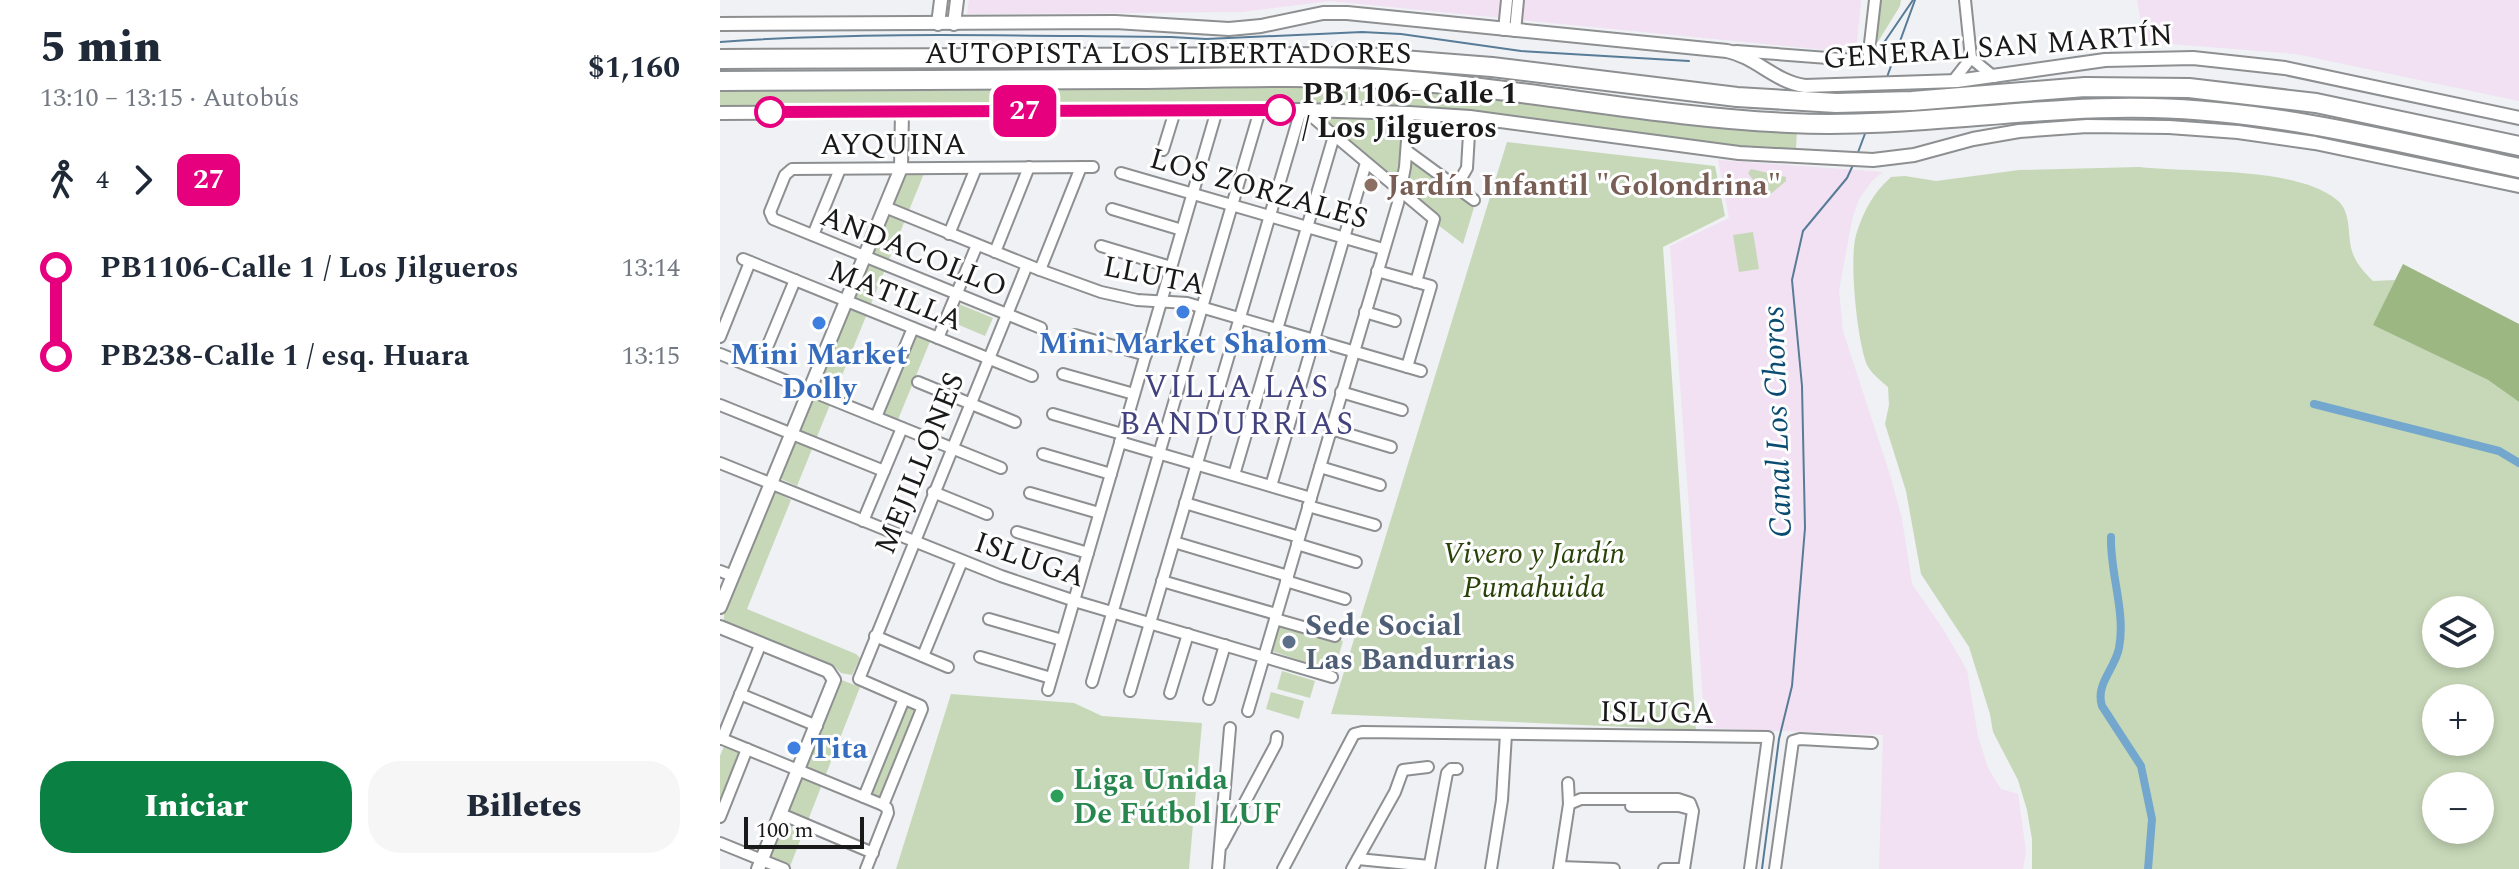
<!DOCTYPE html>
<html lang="es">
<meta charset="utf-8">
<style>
body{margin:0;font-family:Spectral,serif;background:#f6f6f7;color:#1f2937;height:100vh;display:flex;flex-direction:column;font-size:30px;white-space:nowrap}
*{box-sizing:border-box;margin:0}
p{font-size:26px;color:#747a83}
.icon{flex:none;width:44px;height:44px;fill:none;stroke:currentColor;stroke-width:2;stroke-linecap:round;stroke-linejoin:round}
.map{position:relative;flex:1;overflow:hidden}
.sheet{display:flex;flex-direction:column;background:#fff;width:720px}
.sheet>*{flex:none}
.badge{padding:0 16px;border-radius:12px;font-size:28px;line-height:52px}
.controls{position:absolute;left:1702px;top:596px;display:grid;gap:16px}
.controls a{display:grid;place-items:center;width:72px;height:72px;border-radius:50%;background:#fff;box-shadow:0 4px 12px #0003;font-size:40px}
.scale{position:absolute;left:24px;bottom:20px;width:120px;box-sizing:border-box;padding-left:8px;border:4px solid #19191a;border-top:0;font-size:22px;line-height:28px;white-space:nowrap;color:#19191a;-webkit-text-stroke:6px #fefeff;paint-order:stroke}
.map>.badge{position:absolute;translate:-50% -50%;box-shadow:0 0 0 4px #fff}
.legs{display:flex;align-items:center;gap:12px;height:88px;padding:0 40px;font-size:26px}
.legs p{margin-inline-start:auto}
.overview{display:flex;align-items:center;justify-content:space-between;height:136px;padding:0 40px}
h1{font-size:44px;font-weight:800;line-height:60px}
.cta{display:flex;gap:16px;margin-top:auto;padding:16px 40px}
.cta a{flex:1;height:92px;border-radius:32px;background:#0b8043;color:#fff;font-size:32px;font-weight:800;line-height:92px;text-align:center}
.cta a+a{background:#f6f6f7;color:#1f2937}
ul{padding:0 40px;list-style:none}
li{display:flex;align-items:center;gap:28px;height:88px;font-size:30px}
li i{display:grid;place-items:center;width:12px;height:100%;margin:0 10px;background:currentColor}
li i::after{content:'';width:20px;height:20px;margin:-10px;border:6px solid;border-radius:50%;background:#fff}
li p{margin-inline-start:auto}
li:first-child i{background:linear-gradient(#0000 50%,currentColor 0)}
li:last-child i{background:linear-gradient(currentColor 50%,#0000 0)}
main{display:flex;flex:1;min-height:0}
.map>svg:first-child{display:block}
</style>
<main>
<section class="sheet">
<div class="overview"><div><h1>5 min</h1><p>13:10 – 13:15 · Autobús</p></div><b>$1,160</b></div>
<div class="legs"><svg class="icon" aria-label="walk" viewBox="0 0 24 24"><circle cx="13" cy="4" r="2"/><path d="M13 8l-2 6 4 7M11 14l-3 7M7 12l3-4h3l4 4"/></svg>4<svg class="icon" aria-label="forward" viewBox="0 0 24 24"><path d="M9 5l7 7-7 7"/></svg><b class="badge" style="background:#e6007e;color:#fff">27</b></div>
<ul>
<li><i style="color:#e6007e"></i><b>PB1106-Calle 1 / Los Jilgueros</b><p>13:14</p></li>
<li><i style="color:#e6007e"></i><b>PB238-Calle 1 / esq. Huara</b><p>13:15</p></li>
</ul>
<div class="cta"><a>Iniciar</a><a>Billetes</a></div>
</section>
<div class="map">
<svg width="1799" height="869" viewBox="0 0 1799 869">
<rect width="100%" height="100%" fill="#eff1f4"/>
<!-- industrial -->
<g fill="#f1e1f3">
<polygon points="249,0 1141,0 1136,53 610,1 522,12 247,14"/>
<polygon points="1417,0 1799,0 1799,101 1576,54 1425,42"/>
<polygon points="998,160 1163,172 1152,181 1139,199 1132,220 1119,290 1123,331 1171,478 1182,519 1192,584 1223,629 1247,670 1258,736 1268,768 1281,789 1298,794 1306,851 1303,869 1159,869 1163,735 985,728 950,246 1009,218"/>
</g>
<!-- green -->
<g fill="#c7d8b8" fill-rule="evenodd">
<polygon points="1160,0 1181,0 1180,6 1156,45"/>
<polygon points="689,86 1077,129 1076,149 1002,145 707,108 476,105 0,107 0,87"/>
<polygon points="596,115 682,120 679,165 674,185"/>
<polygon points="787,142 995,166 1005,216 943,247 976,730 611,714"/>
<polygon points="692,159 755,204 743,244 718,225 715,215 686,192"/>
<path d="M 1419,167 C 1471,173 1576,166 1617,200 C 1632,212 1627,235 1632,251 C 1636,264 1644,272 1653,281 L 1675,280 L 1654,325 L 1768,380 L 1799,402 L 1799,869 L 1312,869 L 1312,839 L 1307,810 L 1298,780 L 1273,732 L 1270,714 L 1249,647 L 1201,574 L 1186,491 L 1165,424 L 1169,405 L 1168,387 C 1161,381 1151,373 1147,365 C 1137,340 1129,260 1136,235 C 1143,212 1153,193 1171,177 L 1185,176 L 1216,181 L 1299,170 ZM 1716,610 L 1760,610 L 1760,654 L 1716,654 ZM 1716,698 L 1760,698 L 1760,742 L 1716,742 ZM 1716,786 L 1760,786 L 1760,830 L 1716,830 Z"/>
<polygon points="1031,169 1066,177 1066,181 1046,198 1028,173"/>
<polygon points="187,171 205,171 77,486 59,478"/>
<polygon points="1033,232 1039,269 1019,272 1013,235"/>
<polygon points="239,304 273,318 265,336 232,322"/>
<polygon points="192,331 211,339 177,422 158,415"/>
<polygon points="55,492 71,500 27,609 136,654 140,658 132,675 121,673 113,665 4,621 4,614"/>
<polygon points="565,624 623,641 614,672 552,651 559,626"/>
<polygon points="562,671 595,681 590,698 557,689"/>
<polygon points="119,679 140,687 69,869 42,869"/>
<polygon points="551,692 584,701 579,719 546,709"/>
<polygon points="231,694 354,703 382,716 482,723 469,869 176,869"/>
<polygon points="187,704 197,709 163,800 150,795"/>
<polygon points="5,744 21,751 0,810 0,756"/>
</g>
<!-- forest -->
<polygon fill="#9cb782" points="1683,264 1799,324 1799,402 1768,380 1653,325"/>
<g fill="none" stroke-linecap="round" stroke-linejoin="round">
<!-- stream -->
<g stroke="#587c97" stroke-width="2">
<path d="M 0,42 C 150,31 301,36 451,37 L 486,39 L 642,32 L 681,34 L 801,51 L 969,61"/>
<polyline points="1163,44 1193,0"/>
<polyline points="1167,77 1195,0"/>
<polyline points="1137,155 1146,131"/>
<polyline points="1042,869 1059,739 1072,686 1085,528 1082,386 1072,280 1083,231 1127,178 1133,165"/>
</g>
<!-- canal -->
<g stroke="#73a7cd" stroke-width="8">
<polyline points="1594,404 1779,451 1799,463"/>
<path d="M 1391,537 C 1390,574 1406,612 1399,648 C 1395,669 1375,684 1382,706 L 1421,766 L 1432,819 L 1428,869"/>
</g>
<defs>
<g id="minor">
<polyline points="1245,0 1251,58 1274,77"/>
<polyline points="784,30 787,0"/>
<polyline points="795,31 798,0"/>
<polyline points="1016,51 1148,61 1155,0"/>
<polyline points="1233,81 1251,58"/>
<polyline points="584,110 714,219 696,282"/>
<polyline points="443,150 455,111"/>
<polyline points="687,151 754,200"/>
<polyline points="401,173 663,249"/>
<polyline points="736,187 747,168 750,117"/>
<polyline points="165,207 320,270 381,292 417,300 467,303 701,371"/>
<polyline points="392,209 462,230"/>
<polyline points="229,234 256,168"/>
<polyline points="93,235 120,169"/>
<polyline points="381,246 451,267"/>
<polyline points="275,252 309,167"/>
<polyline points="23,259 312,376"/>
<polyline points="320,270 361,167"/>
<polyline points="657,271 711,286 687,367"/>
<polyline points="645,312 675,321"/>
<polyline points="321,328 53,219 50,212 65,175 72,169 373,167"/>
<polyline points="355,335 426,355"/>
<polyline points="0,337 30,262"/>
<polyline points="218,338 257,245"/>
<polyline points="0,354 281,468"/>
<polyline points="38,369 75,280"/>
<polyline points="343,374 414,394"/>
<polyline points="198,382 295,422"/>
<polyline points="621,392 682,410"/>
<polyline points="0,405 164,471"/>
<polyline points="333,414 402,434"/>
<polyline points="156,417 193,328"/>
<polyline points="611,429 671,447"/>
<polyline points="400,442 591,498"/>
<polyline points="323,454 391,474"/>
<polyline points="0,463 281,576 361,603 612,677"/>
<polyline points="600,467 660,485"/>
<polyline points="514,475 614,136"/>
<polyline points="551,486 646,163"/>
<polyline points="213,492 267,514"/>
<polyline points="310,493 379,513"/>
<polyline points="465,503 579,537"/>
<polyline points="588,506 655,525"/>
<polyline points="143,521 182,428"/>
<polyline points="297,532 368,553"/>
<polyline points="454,542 568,576"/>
<polyline points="577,544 636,562"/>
<polyline points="0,571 13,576"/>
<polyline points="442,581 556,614"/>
<polyline points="566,581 625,599"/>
<polyline points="269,619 342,640"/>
<polyline points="555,619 615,636"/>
<polyline points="155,636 228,667"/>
<polyline points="203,656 242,561"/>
<polyline points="260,657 331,678"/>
<polyline points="372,682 540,110"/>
<polyline points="328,690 497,110"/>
<polyline points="410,691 581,110"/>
<polyline points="450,693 468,634"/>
<polyline points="20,694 97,726"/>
<polyline points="489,699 505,645"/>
<polyline points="528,711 678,203 685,167 689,113"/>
<polyline points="0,738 163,805"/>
<polyline points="2,739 41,643"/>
<polyline points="144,797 184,699"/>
<polyline points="849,804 861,799 958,799 970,803 973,811 964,869"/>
<polyline points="911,806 959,806 970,809"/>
<polyline points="61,814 153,853"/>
<polyline points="0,817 27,749"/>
<polyline points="0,843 64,869"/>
<polyline points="502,845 556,744 557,737"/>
<polyline points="638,859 709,866"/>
<polyline points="840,867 894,869"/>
<polyline points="146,869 168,813 167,808 163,805 202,709 201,706 139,679 307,265"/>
<polyline points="498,869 510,728"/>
<polyline points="563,869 634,734 642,732 1048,737 1030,869"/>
<polyline points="632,869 675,792 683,770 708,767"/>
<polyline points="709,869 727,773 731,769 737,769"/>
<polyline points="771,869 782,800 786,734"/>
<polyline points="839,869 849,804 848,783"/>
<polyline points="944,869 964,869"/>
<polyline points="1055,869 1073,741 1080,739 1152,743"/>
</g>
<g id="tertiary">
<path d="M 0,24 L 395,22 L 509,29 L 541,26 L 603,13 L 627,13 L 1007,51 C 1036,57 1055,82 1085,86 L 1237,81 L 1385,60 L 1473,58 L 1565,68 L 1799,118"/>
<polyline points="218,24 221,0"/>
<polyline points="234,24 237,0"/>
<polyline points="0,113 584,110 689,113 750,117 1019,153 1153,160 1194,155 1253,139 1299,131 1367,126 1449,127 1518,132 1595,143 1799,186"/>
<polyline points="0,607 181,168 182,111"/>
<polyline points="0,627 108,671 114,680 38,869"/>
</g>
<g id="motorway">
<polyline points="0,59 644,57 772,67 1017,97 1116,103 1192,101 1365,87 1469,88 1596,103 1799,146"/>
<path d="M 0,81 C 136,80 273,80 409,79 C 493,78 579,75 663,79 C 799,87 933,117 1069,123 C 1191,129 1311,105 1432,108 C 1557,111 1678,142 1799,168"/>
</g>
</defs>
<!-- minor casing -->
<use href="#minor" stroke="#8d8f91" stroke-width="14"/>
<!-- tertiary casing -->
<use href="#tertiary" stroke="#8d8f91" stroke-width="16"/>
<!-- motorway casing -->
<use href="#motorway" stroke="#8d8f91" stroke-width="22"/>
<!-- minor -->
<use href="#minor" stroke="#fff" stroke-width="10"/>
<!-- tertiary -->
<use href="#tertiary" stroke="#fff" stroke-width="12"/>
<!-- motorway -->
<use href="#motorway" stroke="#fff" stroke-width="18"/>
</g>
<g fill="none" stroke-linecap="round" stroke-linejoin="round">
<defs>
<polyline id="line-1" points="50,112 560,110"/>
</defs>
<!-- line-1 casing -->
<use href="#line-1" stroke="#fff" stroke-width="18"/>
<!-- line-1 -->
<use href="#line-1" stroke="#e6007e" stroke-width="12"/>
</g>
<!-- markers -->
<g fill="#fff" stroke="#e6007e" stroke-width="4">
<circle cx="560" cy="110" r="14"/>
<circle cx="50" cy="112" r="14"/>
</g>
<circle fill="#8d6e63" stroke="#fefeff" stroke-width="3" cx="651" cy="185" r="8"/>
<g fill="#3f7fe0" stroke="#fefeff" stroke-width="3">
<circle cx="463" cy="312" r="8"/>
<circle cx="99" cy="323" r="8"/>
<circle cx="74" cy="748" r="8"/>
</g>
<circle fill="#5c6f8a" stroke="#fefeff" stroke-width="3" cx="569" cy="642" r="8"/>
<circle fill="#2e9e5b" stroke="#fefeff" stroke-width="3" cx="337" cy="796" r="8"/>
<g text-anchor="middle" stroke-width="6" stroke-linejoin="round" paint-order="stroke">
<!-- street labels -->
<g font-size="30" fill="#19191a" stroke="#fefeff">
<text transform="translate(1278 46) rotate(-4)" y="10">GENERAL SAN MARTÍN</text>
<text x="448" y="63">AUTOPISTA LOS LIBERTADORES</text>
<text x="173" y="154">AYQUINA</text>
<text transform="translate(539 188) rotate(16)" y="10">LOS ZORZALES</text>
<text transform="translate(194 251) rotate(22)" y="10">ANDACOLLO</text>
<text transform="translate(434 275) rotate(11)" y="10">LLUTA</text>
<text transform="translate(176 295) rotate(22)" y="10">MATILLA</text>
<text transform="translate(199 463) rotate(-68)" y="10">MEJILLONES</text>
<text transform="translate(310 559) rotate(19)" y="10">ISLUGA</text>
<text transform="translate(937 712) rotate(1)" y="10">ISLUGA</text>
</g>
<!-- stop labels -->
<g font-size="30" font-weight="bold" fill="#19191a" stroke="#fefeff" text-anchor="start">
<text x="582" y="103">PB1106-Calle 1<tspan x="582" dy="34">/ Los Jilgueros</tspan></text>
</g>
<!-- education labels -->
<g font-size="30" font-weight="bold" fill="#785e54" stroke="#fefeff" text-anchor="start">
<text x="667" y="195">Jardín Infantil "Golondrina"</text>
</g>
<!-- shop labels -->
<g font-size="30" font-weight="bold" fill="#366cbe" stroke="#fefeff">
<text x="463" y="353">Mini Market Shalom</text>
<text x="99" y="364">Mini Market<tspan x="99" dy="34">Dolly</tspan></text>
<text x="90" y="758" text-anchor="start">Tita</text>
</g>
<!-- park labels -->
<g font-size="30" font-style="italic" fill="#294207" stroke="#fefeff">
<text x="814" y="563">Vivero y Jardín<tspan x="814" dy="34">Pumahuida</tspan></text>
</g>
<!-- service labels -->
<g font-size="30" font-weight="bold" fill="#4e5e75" stroke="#fefeff" text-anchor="start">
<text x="585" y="635">Sede Social<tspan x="585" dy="34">Las Bandurrias</tspan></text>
</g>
<!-- leisure labels -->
<g font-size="30" font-weight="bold" fill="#27864d" stroke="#fefeff" text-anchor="start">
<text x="353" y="789">Liga Unida<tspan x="353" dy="34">De Fútbol LUF</tspan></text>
</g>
<!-- neighbourhood labels -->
<g font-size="32" letter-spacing="2" fill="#42427f" stroke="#fefeff">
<text x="517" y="397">VILLA LAS<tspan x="517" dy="37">BANDURRIAS</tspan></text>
</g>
<!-- water labels -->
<g font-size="32" font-style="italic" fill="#0a4b71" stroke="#fefeff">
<text transform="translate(1056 422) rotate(-92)" y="11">Canal Los Choros</text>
</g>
</g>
</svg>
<div class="controls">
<a><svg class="icon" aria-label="layers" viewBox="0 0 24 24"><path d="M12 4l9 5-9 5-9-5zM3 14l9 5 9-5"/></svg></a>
<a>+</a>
<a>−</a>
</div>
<div class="scale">100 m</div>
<b class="badge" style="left:305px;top:111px;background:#e6007e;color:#fff">27</b>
</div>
</main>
